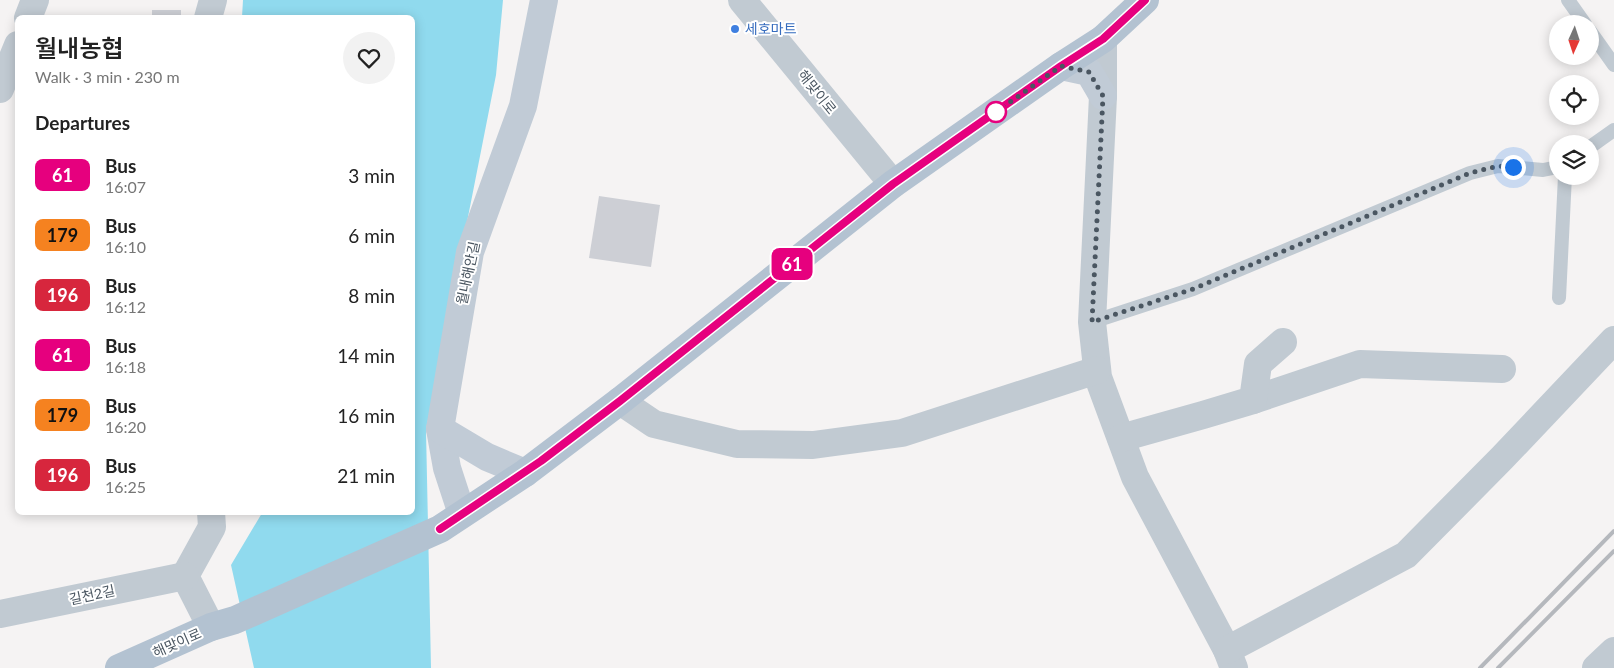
<!DOCTYPE html>
<meta charset="utf-8">
<style>
body{margin:0;font-family:Lato,"Noto Sans KR",sans-serif;background:#f2f2f2;color:#222;height:100vh;display:flex;flex-direction:column;font-size:19px;white-space:nowrap}
*{box-sizing:border-box;margin:0}
p{font-size:16px;color:#767676}
.icon{flex:none;width:28px;height:28px;fill:none;stroke:currentColor;stroke-width:2;stroke-linecap:round;stroke-linejoin:round}
.map{position:relative;flex:1;overflow:hidden}
.drawer{position:absolute;left:15px;top:15px;width:400px;height:500px;display:flex;flex-direction:column;background:#fff;border-radius:8px;box-shadow:0 2px 12px #0003}
.drawer>*{flex:none}
.badge{padding:0 10px;border-radius:8px;font-size:18px;line-height:32px}
.needle{width:32px;rotate:183deg}
.fabs{position:absolute;left:1549px;top:15px;display:grid;gap:10px}
.fabs a{display:grid;place-items:center;width:50px;height:50px;border-radius:50%;background:#fff;box-shadow:0 2px 12px #0003;font-size:25px}
.you{position:absolute;width:25px;height:25px;margin:-12px;border:4px solid #fff;border-radius:50%;background:#1a73e8;box-shadow:0 0 0 8px #1a73e833}
.map>.badge{position:absolute;translate:-50% -50%;box-shadow:0 0 0 2px #fff}
h2{padding:0 20px;font-size:19px;line-height:45px}
.round{display:grid;place-items:center;flex:none;width:52px;height:52px;border-radius:26px;background:#f2f2f2}
.summary{display:flex;align-items:center;justify-content:space-between;height:85px;padding:0 20px}
h1{font-size:24px;font-weight:600;line-height:38px}
ul{padding:0;list-style:none}
li{display:flex;align-items:center;gap:15px;height:60px;padding:0 20px}
li div{flex:1}
li b{display:block;font-size:19px}
li em{font-style:normal}
li .badge{min-width:55px;font-weight:700;text-align:center}
.map>svg:first-child{display:block}
</style>
<div class="map">
<svg width="1614" height="668" viewBox="0 0 1614 668">
<rect width="100%" height="100%" fill="#f5f3f3"/>
<!-- water -->
<polygon fill="#90daee" points="243,0 503,0 496,75 426,430 431,668 254,668 231,565 262,513 412,512 412,18 242,17"/>
<!-- building -->
<g fill="#cdcfd5">
<rect x="152" y="10" width="29" height="8"/>
<polygon points="599,196 660,205 651,267 589,258"/>
</g>
<g fill="none" stroke-linecap="round" stroke-linejoin="round">
<!-- lane -->
<g stroke="#c1cad2" stroke-width="14">
<polyline points="1568,0 1585,24"/>
<polyline points="1590,31 1614,65"/>
<polyline points="1590,147 1614,130"/>
<polyline points="1559,298 1565,176"/>
<polyline points="1092,322 1193,289 1470,173 1498,166 1543,170 1558,167"/>
</g>
<!-- street -->
<g stroke="#c1cad2" stroke-width="28">
<polyline points="742,0 893,184"/>
<polyline points="28,18 35,0"/>
<polyline points="208,18 213,0"/>
<polyline points="1103,39 1103,96 1092,322 1098,377 1135,477 1227,650 1234,668"/>
<polyline points="0,89 18,45"/>
<polyline points="1253,400 1360,364 1502,369"/>
<polyline points="620,401 654,424 737,444 813,445 902,433 1097,370"/>
<polyline points="1121,438 1203,415 1253,400 1258,364 1283,342"/>
<polyline points="211,512 212,527 185,576 211,627"/>
<polyline points="0,614 185,576"/>
<polyline points="1227,650 1406,555 1502,458 1614,340"/>
<polyline points="1596,668 1614,651"/>
</g>
<!-- secondary -->
<g stroke="#c1cbd6" stroke-width="28">
<polyline points="1061,66 1089,72 1103,96"/>
<polyline points="440,429 447,468 462,514"/>
<polyline points="525,473 487,457 440,429 470,252 523,106 544,0"/>
</g>
<!-- primary -->
<polyline stroke="#b3c2d1" stroke-width="28" points="119,668 211,627 235,620 440,529 525,473 620,401 893,184 1061,66 1103,39 1145,0"/>
<!-- rail -->
<g stroke="#b5b8bd" stroke-width="4">
<polyline points="1480,668 1614,531"/>
<polyline points="1498,668 1614,551"/>
</g>
</g>
<g fill="none" stroke-linecap="round" stroke-linejoin="round">
<defs>
<polyline id="line" points="440,529 541,461 620,401 893,184 1061,66 1103,39 1145,0"/>
</defs>
<!-- line casing -->
<use href="#line" stroke="#fff" stroke-width="11"/>
<!-- line -->
<use href="#line" stroke="#e6007e" stroke-width="8"/>
<!-- walk -->
<polyline stroke="#4a5661" stroke-width="5" stroke-dasharray="0 9" points="996,112 1061,66 1089,72 1103,96 1092,322 1193,289 1470,173 1498,166 1513,167"/>
</g>
<!-- markers -->
<circle fill="#3f7fe0" stroke="#fff" stroke-width="2" cx="735" cy="29" r="5"/>
<circle fill="#fff" stroke="#e6007e" stroke-width="2.5" cx="996" cy="112" r="10"/>
<g text-anchor="middle" stroke-width="4" stroke-linejoin="round" paint-order="stroke">
<!-- shop labels -->
<g font-size="14" fill="#366cbe" stroke="#fff" text-anchor="start">
<text x="745" y="34">세호마트</text>
</g>
<!-- street labels -->
<g font-size="14" fill="#4a5661" stroke="#fff">
<text transform="translate(817 92) rotate(51)" y="5">해맞이로</text>
<text transform="translate(468 273) rotate(-78)" y="5">월내해안길</text>
<text transform="translate(92 595) rotate(-12)" y="5">길천2길</text>
<text transform="translate(177 643) rotate(-24)" y="5">해맞이로</text>
</g>
</g>
</svg>
<div class="fabs">
<a><svg class="needle" viewBox="-14 -14 28 28"><path d="M0-13l5 13h-10z" fill="#e53935"/><path d="M0 13l5-13h-10z" fill="#767676"/></svg></a>
<a><svg class="icon" aria-label="locate" viewBox="0 0 24 24"><circle cx="12" cy="12" r="6"/><path d="M12 2v4M12 18v4M2 12h4M18 12h4"/></svg></a>
<a><svg class="icon" aria-label="layers" viewBox="0 0 24 24"><path d="M12 4l9 5-9 5-9-5zM3 14l9 5 9-5"/></svg></a>
</div>
<div class="you" style="left:1513px;top:167px"></div>
<b class="badge" style="left:792px;top:264px;background:#e6007e;color:#fff">61</b>
<section class="drawer">
<div class="summary"><div><h1>월내농협</h1><p>Walk · 3 min · 230 m</p></div><a class="round"><svg class="icon" aria-label="heart" viewBox="0 0 24 24"><path d="M12 20l-8-8c-3-5 5-10 8-4 3-6 11-1 8 4z"/></svg></a></div>
<h2>Departures</h2>
<ul>
<li><span class="badge" style="background:#e6007e;color:#fff">61</span><div><b>Bus</b><p>16:07</p></div><em>3 min</em></li>
<li><span class="badge" style="background:#f58220;color:#111">179</span><div><b>Bus</b><p>16:10</p></div><em>6 min</em></li>
<li><span class="badge" style="background:#d7263d;color:#fff">196</span><div><b>Bus</b><p>16:12</p></div><em>8 min</em></li>
<li><span class="badge" style="background:#e6007e;color:#fff">61</span><div><b>Bus</b><p>16:18</p></div><em>14 min</em></li>
<li><span class="badge" style="background:#f58220;color:#111">179</span><div><b>Bus</b><p>16:20</p></div><em>16 min</em></li>
<li><span class="badge" style="background:#d7263d;color:#fff">196</span><div><b>Bus</b><p>16:25</p></div><em>21 min</em></li>
</ul>
</section>
</div>
